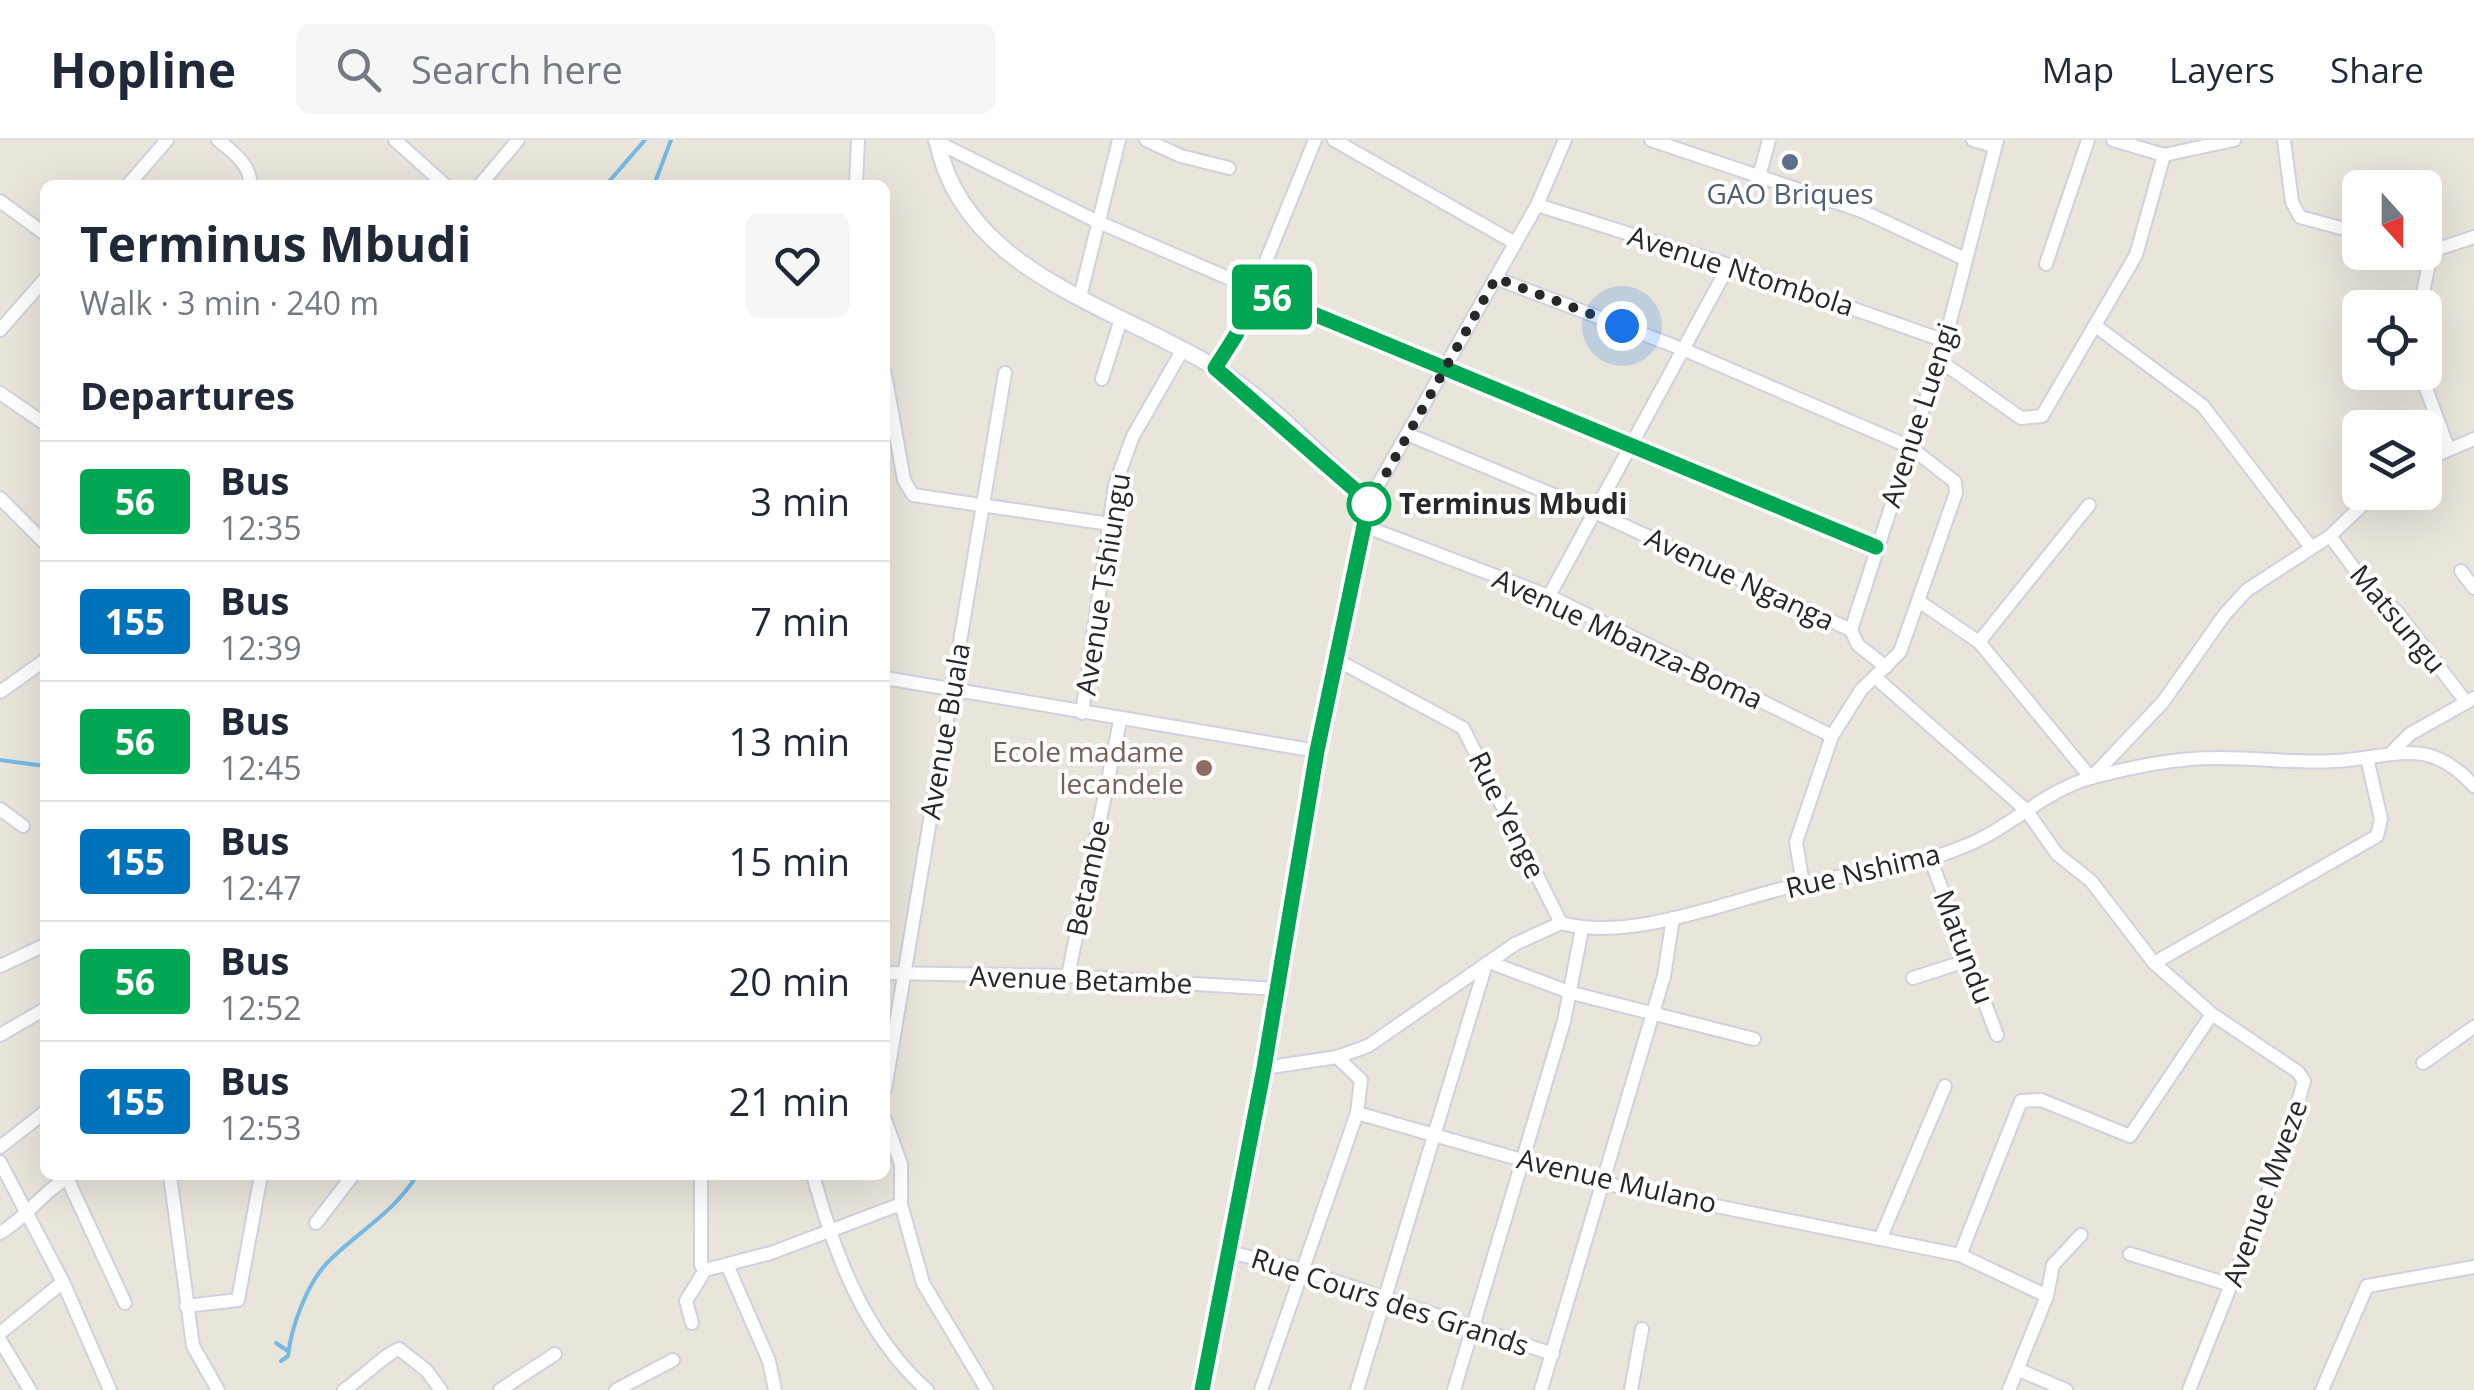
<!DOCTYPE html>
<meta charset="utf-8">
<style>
body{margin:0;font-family:"Open Sans",sans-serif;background:#f6f6f7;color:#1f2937;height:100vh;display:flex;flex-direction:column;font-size:38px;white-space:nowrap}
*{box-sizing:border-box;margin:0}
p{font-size:32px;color:#747a83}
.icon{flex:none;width:55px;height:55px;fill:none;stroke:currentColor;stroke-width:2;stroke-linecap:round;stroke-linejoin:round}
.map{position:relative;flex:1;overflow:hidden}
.drawer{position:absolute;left:40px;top:40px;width:850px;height:1000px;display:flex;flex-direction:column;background:#fff;border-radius:15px;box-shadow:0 10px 40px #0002}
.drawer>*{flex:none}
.badge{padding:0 20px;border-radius:8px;font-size:35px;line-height:65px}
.needle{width:65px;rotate:159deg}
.fabs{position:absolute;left:2342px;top:30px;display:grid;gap:20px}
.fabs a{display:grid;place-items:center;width:100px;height:100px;border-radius:15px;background:#fff;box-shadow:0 10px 40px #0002;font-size:50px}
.you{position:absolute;width:50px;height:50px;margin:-25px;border:8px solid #fff;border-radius:50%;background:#1a73e8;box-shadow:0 0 0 15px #1a73e833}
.map>.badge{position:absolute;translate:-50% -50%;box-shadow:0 0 0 5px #fff}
h2{padding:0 40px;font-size:38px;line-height:90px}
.round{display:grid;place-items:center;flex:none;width:105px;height:105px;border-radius:15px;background:#f6f6f7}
.summary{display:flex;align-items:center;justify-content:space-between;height:170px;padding:0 40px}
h1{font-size:48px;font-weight:700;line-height:75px}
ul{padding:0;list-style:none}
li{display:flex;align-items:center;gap:30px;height:120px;padding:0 40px;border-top:2px solid #e0e1e3}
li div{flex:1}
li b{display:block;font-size:38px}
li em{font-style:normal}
li .badge{min-width:110px;font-weight:700;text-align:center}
header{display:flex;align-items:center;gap:60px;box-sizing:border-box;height:140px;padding:0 50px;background:#fff;border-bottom:2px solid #e0e1e3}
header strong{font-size:48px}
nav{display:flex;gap:55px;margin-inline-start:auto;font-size:35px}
.search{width:700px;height:90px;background:#f6f6f7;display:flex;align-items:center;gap:25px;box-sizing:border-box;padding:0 35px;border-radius:15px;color:#747a83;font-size:38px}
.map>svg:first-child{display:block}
</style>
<header>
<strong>Hopline</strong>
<div class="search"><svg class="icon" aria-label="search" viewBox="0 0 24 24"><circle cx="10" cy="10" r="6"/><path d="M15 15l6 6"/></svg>Search here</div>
<nav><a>Map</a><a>Layers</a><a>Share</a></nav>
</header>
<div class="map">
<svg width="2474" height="1250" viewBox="0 0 2474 1250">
<rect width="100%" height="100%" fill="#e9e5db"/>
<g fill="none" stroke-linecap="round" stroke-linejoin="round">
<!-- stream -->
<g stroke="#75b9e4" stroke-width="4">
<polyline points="606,45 645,0"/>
<polyline points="654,45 671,0"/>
<polyline points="0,620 45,626"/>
<polyline points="276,1203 288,1211"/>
<path d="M 281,1221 L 288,1216 C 291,1187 307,1144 327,1123 C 357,1092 394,1073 417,1035"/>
</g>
<defs>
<g id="minor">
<path d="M 218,0 C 232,11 252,26 250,45"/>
<polyline points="395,0 445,45"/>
<polyline points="1146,0 1181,16 1229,28"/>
<polyline points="1334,0 1515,103"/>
<polyline points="1651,0 1862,71 1965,119"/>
<polyline points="1973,0 1994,6"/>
<polyline points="2113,0 2164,15 2234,0"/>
<polyline points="2284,0 2292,62 2300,77 2360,93"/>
<polyline points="935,1 1096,81 1256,150 1876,407"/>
<polyline points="1760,33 1769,0"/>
<polyline points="128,45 167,0"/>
<polyline points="480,45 518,0"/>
<polyline points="856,45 858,0"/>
<polyline points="0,61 45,94"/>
<polyline points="1537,65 1729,125 1945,201"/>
<polyline points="2429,112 2474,97"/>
<polyline points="2046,124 2088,0"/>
<polyline points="1495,138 1685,210 1910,307 1955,342 1956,353 1900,512 1861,550 1832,596 1796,702 1803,744"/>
<polyline points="1080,157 1119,0"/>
<polyline points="2420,168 2429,123 2425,106"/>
<polyline points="2097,187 2203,266 2310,406"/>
<polyline points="0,190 45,139"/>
<polyline points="1939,220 2021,278 2042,276 2136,115 2164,15"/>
<polyline points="1215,228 1236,195 1315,0"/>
<polyline points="2420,232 2448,308"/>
<polyline points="885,234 904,340 913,355 1110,384"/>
<polyline points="1102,239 1121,179"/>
<polyline points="0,253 45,284"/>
<polyline points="1407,294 1597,373 1851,490"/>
<polyline points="2425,320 2474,299"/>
<polyline points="0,358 45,403"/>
<polyline points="1369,361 1537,65 1565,0"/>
<polyline points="1364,386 1549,456 1832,596"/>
<polyline points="2330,396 2367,446 2397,472 2466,562"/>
<polyline points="2461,431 2474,448"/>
<polyline points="1549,456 1729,125"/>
<polyline points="1920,462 1979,502 2091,638 2163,562 2225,474 2247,450 2330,396 2376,352"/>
<polyline points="1979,502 2089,365"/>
<polyline points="1337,520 1463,588 1561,783"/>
<polyline points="1886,527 1858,505 1851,490 1945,201 1997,0"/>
<polyline points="1875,537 2026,670 2057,714 2091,741 2154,823 2212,874 2298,932 2304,941 2284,1012 2189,1250"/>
<polyline points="885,538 1317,611"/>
<polyline points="0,552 45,520"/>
<polyline points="1082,573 1115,345 1133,296 1182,211"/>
<polyline points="2393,611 2410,594 2474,558"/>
<polyline points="0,669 23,686"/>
<polyline points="1930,718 1997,895"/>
<polyline points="1489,822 1572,853 1754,899"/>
<polyline points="2154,823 2377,696 2381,679 2367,618"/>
<polyline points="0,826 45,805"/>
<polyline points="885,833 1068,836 1277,849"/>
<polyline points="1068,836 1120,581"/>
<polyline points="1913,838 1969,820"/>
<polyline points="0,895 45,869"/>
<polyline points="2423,923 2474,887"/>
<path d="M 1264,928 L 1337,917 L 1368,906 L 1515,804 L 1561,783 C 1633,803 1734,758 1805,743 C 1860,732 1915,728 1967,705 C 2012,687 2046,649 2094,637 C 2132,627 2174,618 2214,618 C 2254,617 2294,624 2335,621 C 2394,618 2427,594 2474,646"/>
<polyline points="885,949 1005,233"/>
<polyline points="1357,973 1602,1043 1960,1115 2021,961 2041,960 2130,996 2212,874"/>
<polyline points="885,980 901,1024 901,1064 923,1143 987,1250"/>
<polyline points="0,1007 45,972"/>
<polyline points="0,1022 63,1142 110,1250"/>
<polyline points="170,1035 193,1206 218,1250"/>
<polyline points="701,1035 701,1125 705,1130"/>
<path d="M 813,1035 C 835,1115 864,1194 927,1250"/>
<polyline points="67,1038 125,1163"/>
<polyline points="316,1083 353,1035"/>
<path d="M 0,1093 C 28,1077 41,1052 71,1036"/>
<polyline points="1881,1097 1945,946"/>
<polyline points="1226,1111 1301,1130 1553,1214"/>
<polyline points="2130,1114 2231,1145"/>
<polyline points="1960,1115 2047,1156"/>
<polyline points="728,1127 769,1221 775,1250"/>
<polyline points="705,1130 771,1113 901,1064"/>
<polyline points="186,1166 238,1160 261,1035"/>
<polyline points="692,1183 686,1161 705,1130"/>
<polyline points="0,1193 63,1142"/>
<polyline points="0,1200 30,1250"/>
<polyline points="2019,1230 2066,1250"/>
<path d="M 344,1250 C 358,1241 388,1212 399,1209 L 426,1230 L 441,1250"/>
<polyline points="500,1250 555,1214"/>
<polyline points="616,1250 673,1220"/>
<polyline points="1261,1250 1357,973 1361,940 1337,917"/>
<polyline points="1357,1250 1486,824"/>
<polyline points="1454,1250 1564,881 1582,789"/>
<polyline points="1541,1250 1664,836 1673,778"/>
<polyline points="1631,1250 1642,1189"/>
<polyline points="2009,1250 2047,1156 2053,1125 2081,1095"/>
<polyline points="2322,1250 2367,1146 2474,1127"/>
</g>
<path id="tertiary" d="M 937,0 C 962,131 1114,166 1214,227 C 1271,262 1320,317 1369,361 L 1317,611 L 1264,928 L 1202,1250"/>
</defs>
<!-- minor casing -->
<use href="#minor" stroke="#d0d1e0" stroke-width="16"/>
<!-- tertiary casing -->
<use href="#tertiary" stroke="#d0d1e0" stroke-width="19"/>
<!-- minor -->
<use href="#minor" stroke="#fff" stroke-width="12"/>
<!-- tertiary -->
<use href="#tertiary" stroke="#fff" stroke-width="15"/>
</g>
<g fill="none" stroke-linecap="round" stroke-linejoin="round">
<defs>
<polyline id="line" points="1202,1250 1264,928 1317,611 1369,362 1215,228 1236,195 1256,150 1876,407"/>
</defs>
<!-- line casing -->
<use href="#line" stroke="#fff" stroke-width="22"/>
<!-- line -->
<use href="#line" stroke="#00a651" stroke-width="15"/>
<!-- walk -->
<polyline stroke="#282828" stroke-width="10" stroke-dasharray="0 18" points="1369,364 1496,138 1622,186"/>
</g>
<!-- markers -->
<circle fill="#5c6f8a" stroke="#fff" stroke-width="4" cx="1790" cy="22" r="10"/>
<circle fill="#fff" stroke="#00a651" stroke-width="5" cx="1369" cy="364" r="20"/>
<circle fill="#8d6e63" stroke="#fff" stroke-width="4" cx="1204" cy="628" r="10"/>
<g text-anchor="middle" stroke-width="8" stroke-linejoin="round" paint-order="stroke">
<!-- service labels -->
<g font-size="28" fill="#4e5e75" stroke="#fff">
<text x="1790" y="64">GAO Briques</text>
</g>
<!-- street labels -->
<g font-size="28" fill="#282828" stroke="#fff">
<text transform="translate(1741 131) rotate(18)" y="10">Avenue Ntombola</text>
<text transform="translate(1919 275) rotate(-72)" y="10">Avenue Luengi</text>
<text transform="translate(1740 439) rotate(25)" y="10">Avenue Nganga</text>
<text transform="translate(1103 444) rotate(-81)" y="10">Avenue Tshiungu</text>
<text transform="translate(2398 479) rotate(50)" y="10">Matsungu</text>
<text transform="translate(1628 499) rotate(25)" y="10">Avenue Mbanza-Boma</text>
<text transform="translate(945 591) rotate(-80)" y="10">Avenue Buala</text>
<text transform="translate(1507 675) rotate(64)" y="10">Rue Yenge</text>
<text transform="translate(1863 731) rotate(-13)" y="10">Rue Nshima</text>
<text transform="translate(1088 738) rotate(-78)" y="10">Betambe</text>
<text transform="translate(1964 807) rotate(69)" y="10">Matundu</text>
<text transform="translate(1081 840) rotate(2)" y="10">Avenue Betambe</text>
<text transform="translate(1617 1041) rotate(13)" y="10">Avenue Mulano</text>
<text transform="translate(2265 1053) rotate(-70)" y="10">Avenue Mweze</text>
<text transform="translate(1390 1162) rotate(18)" y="10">Rue Cours des Grands</text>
</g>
<!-- stop labels -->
<g font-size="28" font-weight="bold" fill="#282828" stroke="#fff" text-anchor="start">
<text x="1399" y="374">Terminus Mbudi</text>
</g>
<!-- education labels -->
<g font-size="28" fill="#785e54" stroke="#fff" text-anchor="end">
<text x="1184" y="622">Ecole madame<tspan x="1184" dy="32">lecandele</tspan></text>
</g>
</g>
</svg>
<div class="fabs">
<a><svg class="needle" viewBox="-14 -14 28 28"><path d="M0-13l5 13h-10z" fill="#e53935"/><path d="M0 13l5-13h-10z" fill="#747a83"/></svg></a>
<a><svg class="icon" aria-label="locate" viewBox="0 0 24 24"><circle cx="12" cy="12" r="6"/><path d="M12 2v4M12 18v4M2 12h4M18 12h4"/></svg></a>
<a><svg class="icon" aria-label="layers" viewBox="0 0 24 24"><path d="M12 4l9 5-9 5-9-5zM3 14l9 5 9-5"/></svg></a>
</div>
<div class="you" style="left:1622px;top:186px"></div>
<b class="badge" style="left:1272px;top:157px;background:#00a651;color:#fff">56</b>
<section class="drawer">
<div class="summary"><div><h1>Terminus Mbudi</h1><p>Walk · 3 min · 240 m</p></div><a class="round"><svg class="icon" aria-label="heart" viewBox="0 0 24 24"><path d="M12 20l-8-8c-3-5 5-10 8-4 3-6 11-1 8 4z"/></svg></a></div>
<h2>Departures</h2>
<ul>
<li><span class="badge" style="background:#00a651;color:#fff">56</span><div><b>Bus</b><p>12:35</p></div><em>3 min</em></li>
<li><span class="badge" style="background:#0072bc;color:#fff">155</span><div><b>Bus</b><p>12:39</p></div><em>7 min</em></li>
<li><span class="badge" style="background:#00a651;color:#fff">56</span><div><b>Bus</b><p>12:45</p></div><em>13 min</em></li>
<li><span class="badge" style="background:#0072bc;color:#fff">155</span><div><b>Bus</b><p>12:47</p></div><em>15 min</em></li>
<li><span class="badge" style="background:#00a651;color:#fff">56</span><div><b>Bus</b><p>12:52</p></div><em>20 min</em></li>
<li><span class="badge" style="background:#0072bc;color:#fff">155</span><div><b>Bus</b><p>12:53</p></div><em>21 min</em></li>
</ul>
</section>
</div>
